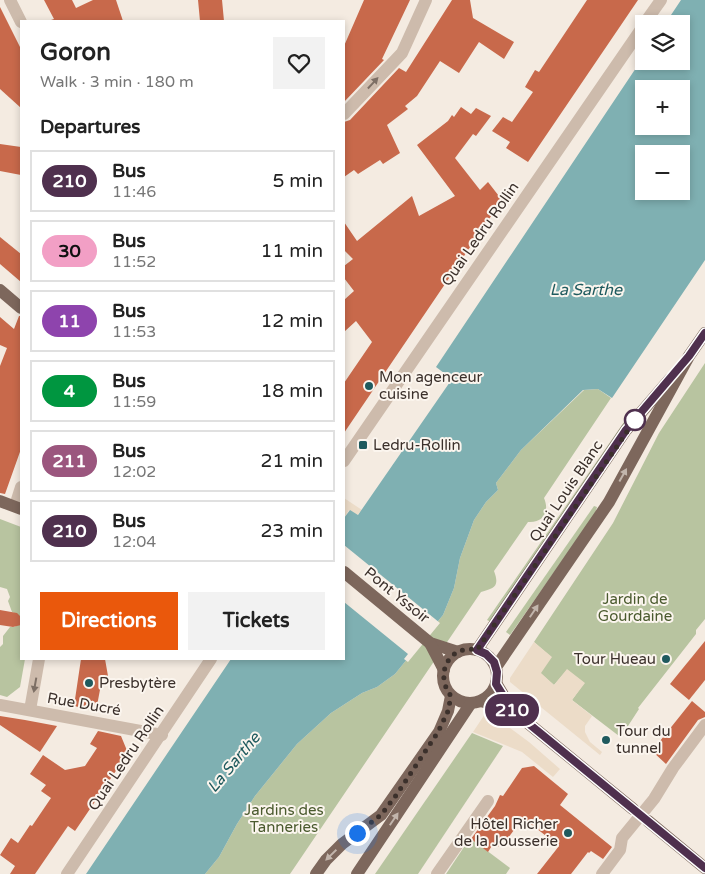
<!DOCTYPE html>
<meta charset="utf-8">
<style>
body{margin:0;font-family:"Varela Round",sans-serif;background:#f2f2f2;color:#222;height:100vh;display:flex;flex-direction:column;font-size:19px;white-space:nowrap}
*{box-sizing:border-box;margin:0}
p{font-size:16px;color:#767676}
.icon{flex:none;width:28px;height:28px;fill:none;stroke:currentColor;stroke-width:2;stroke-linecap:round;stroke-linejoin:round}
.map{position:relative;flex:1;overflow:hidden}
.sheet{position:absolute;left:20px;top:20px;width:325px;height:640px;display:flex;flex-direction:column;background:#fff;border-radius:0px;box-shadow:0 2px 8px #0003}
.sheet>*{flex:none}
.badge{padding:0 10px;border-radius:16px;font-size:18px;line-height:32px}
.buttons{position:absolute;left:635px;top:15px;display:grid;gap:10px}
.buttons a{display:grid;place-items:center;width:55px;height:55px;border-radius:0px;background:#fff;box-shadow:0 2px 8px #0003;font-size:25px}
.you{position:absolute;width:25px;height:25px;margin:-12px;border:4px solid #fff;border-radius:50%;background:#1a73e8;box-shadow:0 0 0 8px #1a73e833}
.map>.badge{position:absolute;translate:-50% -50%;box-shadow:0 0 0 2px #fff}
h2{padding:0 20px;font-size:19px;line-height:45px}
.round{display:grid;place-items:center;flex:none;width:52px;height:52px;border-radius:0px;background:#f2f2f2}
.overview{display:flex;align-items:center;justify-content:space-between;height:85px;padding:0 20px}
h1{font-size:24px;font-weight:700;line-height:38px}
.action{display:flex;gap:10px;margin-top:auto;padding:10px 20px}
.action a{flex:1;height:58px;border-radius:0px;background:#ea580c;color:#fff;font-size:20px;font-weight:700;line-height:58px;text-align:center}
.action a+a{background:#f2f2f2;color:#222}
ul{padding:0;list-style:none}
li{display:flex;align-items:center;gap:15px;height:62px;margin:0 10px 8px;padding:0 10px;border:2px solid #e0e0e0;border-radius:0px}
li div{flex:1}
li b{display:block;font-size:19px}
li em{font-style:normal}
li .badge{min-width:55px;font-weight:700;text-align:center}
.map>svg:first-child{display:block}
</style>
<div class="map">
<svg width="705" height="874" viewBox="0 0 705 874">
<rect width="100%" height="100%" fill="#f4ebe1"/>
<!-- green -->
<g fill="#b8c4a0">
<polygon points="705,363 705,619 696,630 696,634 638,708 639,709 628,726 619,736 572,700 584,683 567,670 554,685 540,673 551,657 534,642 613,523 659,433"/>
<path d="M 598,389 L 611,398 L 544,498 C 550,512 543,523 528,522 L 494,571 C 500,587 494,588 481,592 L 290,874 L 205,874 L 219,857 L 237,824 L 255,796 L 297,744 L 331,713 L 362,693 L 377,687 L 395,674 L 443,615 L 454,588 L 460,558 L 474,520 L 486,502 L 498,490 L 496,483 L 521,450 L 584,390 Z"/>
<polygon points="633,409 636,412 491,622 487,620"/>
<polygon points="594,506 597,507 595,514 510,635 506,632"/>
<polygon points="0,519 21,527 21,659 25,659 20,687 7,697 0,695 0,647 3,644 3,636 10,627 14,627 20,624 21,618 17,614 12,612 8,601 10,597 7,589 0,587"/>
<polygon points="472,733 503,746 418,874 375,874"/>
<polygon points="470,838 510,868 506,874 446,874"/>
</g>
<!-- plaza -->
<g fill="#ecdcc8">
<polygon points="344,498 362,510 357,515 349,510 344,518"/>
<polygon points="534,642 552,657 541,673 554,685 567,669 585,683 572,700 592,716 585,726 585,732 590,742 602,752 600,755 510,682 510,678"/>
<polygon points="487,711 529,742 560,769 553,777 522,752 473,732"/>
</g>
<!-- water -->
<path fill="#7fb0b2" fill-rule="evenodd" d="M 681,0 L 705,0 L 705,260 L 612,398 L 598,389 L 583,390 L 521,450 L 496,483 L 498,490 L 486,502 L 474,520 L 460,558 L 454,588 L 443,615 L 395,674 L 377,687 L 362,693 L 331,713 L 297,744 L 255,796 L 237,824 L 219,857 L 205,874 L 86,874 L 231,659 L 344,659 L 344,518 L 350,510 L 358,515 L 452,379 L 436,367 L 644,56 L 644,61 L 681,61 L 681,24 L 665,24 ZM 644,89 L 681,89 L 681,126 L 644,126 ZM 644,154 L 681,154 L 681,191 L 644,191 Z"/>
<!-- pier -->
<polygon fill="#f4ebe1" points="344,545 440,623 408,662 404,659 408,654 344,602"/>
<!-- building -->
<g fill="#c8694b">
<polygon points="44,0 72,0 76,8 93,0 116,0 123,21 48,21 54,19"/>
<polygon points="198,0 222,0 224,21 200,21"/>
<polygon points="364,0 410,0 382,59 384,60 344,102 344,46"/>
<polygon points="452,0 470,0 473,18 514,42 504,59 479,42 459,73 440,61 417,96 405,106 408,109 387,125 400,153 383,164 380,160 358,174 354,170 344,177 344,122 350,120 399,68 406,72"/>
<polygon points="587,0 638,0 528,162 506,148 510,142 492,131 503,117 512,122 533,92 525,87 535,70 539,72"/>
<polygon points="0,7 21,49 21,108 0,89"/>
<polygon points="461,107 471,114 476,108 491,116 476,136 473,134 455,158 480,190 488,182 502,200 344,433 344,383 372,342 356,321 344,332 344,300 354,291 344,278 344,266 353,259 344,250 344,222 357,241 412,196 419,216 455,196 417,145 448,121 452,115 454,117"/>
<polygon points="0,144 21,147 21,175 0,171"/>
<polygon points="0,237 21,254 21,282 0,264"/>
<polygon points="19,316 21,316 21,449 5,494 0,493 0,366 7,348 0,345 0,317 14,329"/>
<polygon points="0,610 17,613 21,617 21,625 13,627 0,625"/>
<polygon points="705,641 705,680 689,700 670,684"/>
<polygon points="81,659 105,659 108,676 102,679 96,711 74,706"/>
<polygon points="692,701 705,712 705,717 698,720 666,764 652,751"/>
<polygon points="0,716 25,720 57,726 40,752 0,725"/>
<polygon points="98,731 121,736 128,753 75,831 68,826 35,874 10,874 15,866 0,855 11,838 18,843 30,825 32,826 51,798 41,791 46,785 30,774 43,755 65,770 85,766 97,748 90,744"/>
<polygon points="534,766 568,794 560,805 612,847 603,859 591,851 589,853 588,852 571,874 537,874 559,846 523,818 508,838 505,836 498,847 493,844 488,852 471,839 495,806 500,795 503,796 522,768"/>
</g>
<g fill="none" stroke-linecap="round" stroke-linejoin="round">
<!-- minor -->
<g stroke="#cdbbac" stroke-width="12">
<polyline points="10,0 21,22"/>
<polyline points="644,24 661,0"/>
<polyline points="344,114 402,53 426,0"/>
<polyline points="344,461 644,25"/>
<polyline points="15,506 21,487"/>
<polyline points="0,705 162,735"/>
<polyline points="30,710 39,659"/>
<polyline points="67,874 211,659"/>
<polyline points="437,874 488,801"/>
<polyline points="602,874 620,850 622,838 654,799 673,768 705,725"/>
</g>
<!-- major -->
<g stroke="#7d675c" stroke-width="12">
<polyline points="0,290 21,308"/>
<polyline points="0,501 21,509"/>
<polyline points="344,572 430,643 458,652"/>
<polyline points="430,643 444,670"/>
<circle cx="470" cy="676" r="27"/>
<polyline points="477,650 626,430 670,379"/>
<polyline points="496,667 609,502 689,356 705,333"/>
<polyline points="496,683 512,710 633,809"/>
<polyline points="481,701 512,710"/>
<polyline points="648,821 705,868"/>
<polyline points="316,874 326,860 342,844 381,815 439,732 448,711 451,696"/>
<polyline points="357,874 471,703"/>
</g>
</g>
<!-- one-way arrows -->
<defs><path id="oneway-solid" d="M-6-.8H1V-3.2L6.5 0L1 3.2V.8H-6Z" transform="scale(1.25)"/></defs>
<g fill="#7d6f65">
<use href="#oneway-solid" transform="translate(373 83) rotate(-47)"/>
<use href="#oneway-solid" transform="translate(35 685) rotate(100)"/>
</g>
<g fill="#c2b5ac">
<use href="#oneway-solid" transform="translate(623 475) rotate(-61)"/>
<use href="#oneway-solid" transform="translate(534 611) rotate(-56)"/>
<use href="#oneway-solid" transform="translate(394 819) rotate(-56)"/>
<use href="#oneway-solid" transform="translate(331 855) rotate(136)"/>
</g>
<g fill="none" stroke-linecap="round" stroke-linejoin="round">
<defs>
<polyline id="line" points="705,333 689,356 626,430 477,650 486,654 494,662 497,672 496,684 512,710 705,868"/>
</defs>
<!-- line casing -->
<use href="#line" stroke="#fff" stroke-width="11"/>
<!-- line -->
<use href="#line" stroke="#4f304e" stroke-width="8"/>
<!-- walk -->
<path stroke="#3b302b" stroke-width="5" stroke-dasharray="0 9" d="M 357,833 L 381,815 L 397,794 L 438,732 L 448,711 L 451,696 C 434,674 449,644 477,650 L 635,420"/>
</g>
<!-- markers -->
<g fill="#1f5a5e" stroke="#fbf5ee" stroke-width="2">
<circle cx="369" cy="386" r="5"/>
<rect x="358" y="440" width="10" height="10" rx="2.5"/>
<circle cx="666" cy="659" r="5"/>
<circle cx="89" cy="683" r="5"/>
<circle cx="606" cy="740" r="5"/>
<circle cx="568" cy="833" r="5"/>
</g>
<circle fill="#fff" stroke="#4f304e" stroke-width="2.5" cx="635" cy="420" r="10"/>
<g text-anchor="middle" stroke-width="4" stroke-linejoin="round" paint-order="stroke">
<!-- street labels -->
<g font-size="15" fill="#3b302b" stroke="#fbf5ee">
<text transform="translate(480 234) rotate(-55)" y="5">Quai Ledru Rollin</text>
<text transform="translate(566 491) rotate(-56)" y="5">Quai Louis Blanc</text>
<text transform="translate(397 595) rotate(39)" y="5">Pont Yssoir</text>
<text transform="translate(84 704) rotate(10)" y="5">Rue Ducré</text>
<text transform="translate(126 758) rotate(-56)" y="5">Quai Ledru Rollin</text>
</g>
<!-- poi labels -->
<g font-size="15" fill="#3b302b" stroke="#fbf5ee" text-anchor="start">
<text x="379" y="382">Mon agenceur<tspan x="379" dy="17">cuisine</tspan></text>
<text x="373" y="450">Ledru-Rollin</text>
<text x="656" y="664" text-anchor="end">Tour Hueau</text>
<text x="99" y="688">Presbytère</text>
<text x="616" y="736">Tour du<tspan x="616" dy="17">tunnel</tspan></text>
<text x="558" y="829" text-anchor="end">Hôtel Richer<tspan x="558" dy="17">de la Jousserie</tspan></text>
</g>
<!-- park labels -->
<g font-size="15" fill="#4a5a2e" stroke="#fbf5ee">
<text x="635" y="604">Jardin de<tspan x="635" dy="17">Gourdaine</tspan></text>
<text x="284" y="815">Jardins des<tspan x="284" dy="17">Tanneries</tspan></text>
</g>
<!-- water labels -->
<g font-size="16" font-style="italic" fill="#1f5a5e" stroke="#fbf5ee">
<text x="586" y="295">La Sarthe</text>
<text transform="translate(233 762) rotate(-50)" y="6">La Sarthe</text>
</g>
</g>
</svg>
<div class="buttons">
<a><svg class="icon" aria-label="layers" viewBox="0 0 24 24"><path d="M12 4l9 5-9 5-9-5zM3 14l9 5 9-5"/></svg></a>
<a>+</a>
<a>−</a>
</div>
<div class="you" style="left:357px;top:833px"></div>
<b class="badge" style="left:512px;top:710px;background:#4f304e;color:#fff">210</b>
<section class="sheet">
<div class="overview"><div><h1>Goron</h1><p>Walk · 3 min · 180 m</p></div><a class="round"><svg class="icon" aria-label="heart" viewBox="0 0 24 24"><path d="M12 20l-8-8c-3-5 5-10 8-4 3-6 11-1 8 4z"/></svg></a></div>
<h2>Departures</h2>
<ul>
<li><span class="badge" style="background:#4f304e;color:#fff">210</span><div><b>Bus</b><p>11:46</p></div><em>5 min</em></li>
<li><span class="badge" style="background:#f29fc5;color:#111">30</span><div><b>Bus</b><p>11:52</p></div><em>11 min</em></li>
<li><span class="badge" style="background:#8e44ad;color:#fff">11</span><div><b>Bus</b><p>11:53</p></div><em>12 min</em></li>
<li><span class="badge" style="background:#009640;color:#fff">4</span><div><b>Bus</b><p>11:59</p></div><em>18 min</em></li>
<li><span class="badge" style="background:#9b567e;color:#fff">211</span><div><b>Bus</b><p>12:02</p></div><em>21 min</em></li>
<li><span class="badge" style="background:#4f304e;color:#fff">210</span><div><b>Bus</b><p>12:04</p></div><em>23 min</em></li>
</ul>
<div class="action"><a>Directions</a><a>Tickets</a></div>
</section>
</div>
